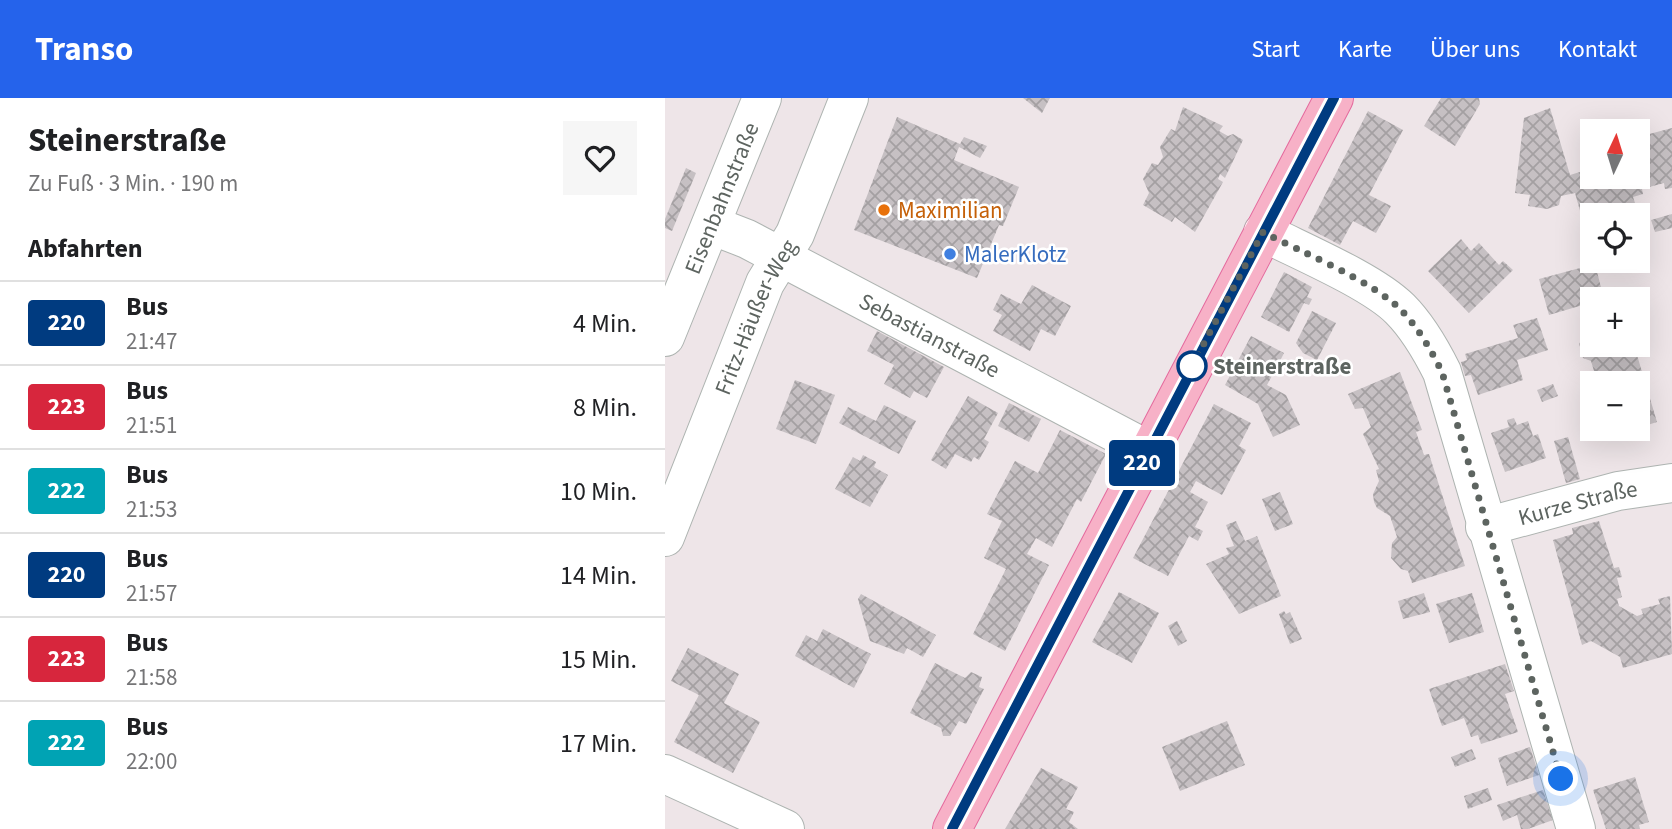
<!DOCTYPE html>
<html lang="de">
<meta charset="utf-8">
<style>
body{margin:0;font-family:"Source Sans 3",sans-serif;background:#f6f6f6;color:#202124;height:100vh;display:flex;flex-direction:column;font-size:26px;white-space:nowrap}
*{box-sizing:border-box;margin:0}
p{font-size:23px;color:#757577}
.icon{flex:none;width:38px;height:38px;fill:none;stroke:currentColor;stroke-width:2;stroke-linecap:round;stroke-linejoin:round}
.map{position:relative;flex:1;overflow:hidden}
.panel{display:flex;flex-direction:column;background:#fff;width:665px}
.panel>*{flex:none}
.badge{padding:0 14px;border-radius:5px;font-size:24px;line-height:46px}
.needle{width:46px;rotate:4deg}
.tools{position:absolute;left:915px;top:21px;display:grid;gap:14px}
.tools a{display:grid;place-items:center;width:70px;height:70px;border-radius:0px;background:#fff;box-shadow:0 7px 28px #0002;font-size:35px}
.you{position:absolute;width:35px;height:35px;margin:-18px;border:5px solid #fff;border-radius:50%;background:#1a73e8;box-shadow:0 0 0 10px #1a73e833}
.map>.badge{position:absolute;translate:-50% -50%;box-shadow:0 0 0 4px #fff}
h2{padding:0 28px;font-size:26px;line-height:63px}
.round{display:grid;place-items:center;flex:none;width:74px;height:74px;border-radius:0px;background:#f6f6f6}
.head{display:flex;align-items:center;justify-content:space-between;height:119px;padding:0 28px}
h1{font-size:33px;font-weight:700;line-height:52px}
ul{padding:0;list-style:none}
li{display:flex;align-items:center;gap:21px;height:84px;padding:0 28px;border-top:2px solid #e0e0e0}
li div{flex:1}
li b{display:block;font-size:26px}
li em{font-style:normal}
li .badge{min-width:77px;font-weight:700;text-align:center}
header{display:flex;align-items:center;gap:42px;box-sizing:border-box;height:98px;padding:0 35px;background:#2563eb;color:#fff}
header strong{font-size:33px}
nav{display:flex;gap:38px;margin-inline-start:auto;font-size:24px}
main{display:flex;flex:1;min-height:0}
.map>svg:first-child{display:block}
</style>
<header>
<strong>Transo</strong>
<nav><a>Start</a><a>Karte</a><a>Über uns</a><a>Kontakt</a></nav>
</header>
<main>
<section class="panel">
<div class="head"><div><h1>Steinerstraße</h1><p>Zu Fuß · 3 Min. · 190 m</p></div><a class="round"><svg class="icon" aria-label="heart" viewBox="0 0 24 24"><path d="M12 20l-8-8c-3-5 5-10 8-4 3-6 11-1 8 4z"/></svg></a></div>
<h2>Abfahrten</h2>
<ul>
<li><span class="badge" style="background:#003b80;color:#fff">220</span><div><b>Bus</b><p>21:47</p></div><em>4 Min.</em></li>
<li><span class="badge" style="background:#d7263d;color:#fff">223</span><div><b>Bus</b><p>21:51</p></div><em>8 Min.</em></li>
<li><span class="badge" style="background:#00a3b4;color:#fff">222</span><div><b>Bus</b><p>21:53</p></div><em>10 Min.</em></li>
<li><span class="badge" style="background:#003b80;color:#fff">220</span><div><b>Bus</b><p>21:57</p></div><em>14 Min.</em></li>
<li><span class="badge" style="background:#d7263d;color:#fff">223</span><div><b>Bus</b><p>21:58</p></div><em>15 Min.</em></li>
<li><span class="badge" style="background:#00a3b4;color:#fff">222</span><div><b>Bus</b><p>22:00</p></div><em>17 Min.</em></li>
</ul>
</section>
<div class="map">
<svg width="1007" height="731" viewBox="0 0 1007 731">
<defs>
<pattern id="building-cross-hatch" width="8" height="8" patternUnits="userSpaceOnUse" patternTransform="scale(1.75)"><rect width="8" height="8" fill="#c6c0c3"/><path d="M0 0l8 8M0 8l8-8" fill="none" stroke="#a4a0a2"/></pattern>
</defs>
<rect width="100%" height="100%" fill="#eee5e8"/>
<!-- building -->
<g fill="url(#building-cross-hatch)">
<polygon points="358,0 385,0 377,15"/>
<polygon points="776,0 814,0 815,6 790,48 759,28"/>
<polygon points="518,9 558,28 554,33 563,38 568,36 578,42 560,80 555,76 553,81 558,84 530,134 510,119 507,124 478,107 484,95 478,81 487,65 493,67 498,59 495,49 506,31 510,33"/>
<polygon points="885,10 905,77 928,70 928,79 973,79 973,39 1007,30 1007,90 1000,91 999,85 977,91 978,96 968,99 971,108 958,112 959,117 943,117 942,114 928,117 928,124 919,127 910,95 896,98 894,107 882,111 863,108 865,97 850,95 859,20"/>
<polygon points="703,13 738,32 704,97 726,108 711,135 688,123 675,147 643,130"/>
<polygon points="232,19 295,46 299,39 322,48 315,60 294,49 289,62 354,89 338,128 334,127 312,180 189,132"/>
<polygon points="21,70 31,75 7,133 0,130 0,121"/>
<polygon points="1007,116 1007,130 990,134 986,122"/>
<polygon points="796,141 806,153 814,145 834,167 838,163 848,172 804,215 763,173"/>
<polygon points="930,166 939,201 928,201 928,204 884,217 874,181"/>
<polygon points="619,174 647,189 642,199 647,201 644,207 639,205 624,234 596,219"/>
<polygon points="367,187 406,208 390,238 376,231 365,253 328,233 337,217 328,212 336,196 356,206"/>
<polygon points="647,213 671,225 652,262 638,255 631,245"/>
<polygon points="872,220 883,252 852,262 858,282 813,297 806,277 800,278 796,264 802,262 800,256 853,240 848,227"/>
<polygon points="212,233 279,269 262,300 249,293 245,300 219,286 229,267 202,253"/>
<polygon points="586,238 619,255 615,263 619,265 614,274 610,272 602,287 621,297 635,327 608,339 593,306 560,287"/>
<polygon points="928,241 928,247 969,247 992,324 973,330 973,285 928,285 927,293 922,275 929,273 926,263 918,260 914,245"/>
<polygon points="735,274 757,332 751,334 759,357 764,356 800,468 747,485 743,473 736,471 726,460 727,445 732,439 725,418 712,410 709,404 708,396 714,383 711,372 714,371 698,336 706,329 698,310 690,311 683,296"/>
<polygon points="130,282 170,297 151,346 111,331"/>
<polygon points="888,286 893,298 877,304 872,292"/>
<polygon points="303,298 333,315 319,341 324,344 314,362 309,359 306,364 290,356 281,371 266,362"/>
<polygon points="344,305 376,321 364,344 333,328"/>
<polygon points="549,306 586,325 574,348 581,352 557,397 531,383 525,394 543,404 530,429 538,433 533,443 524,438 503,478 468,460"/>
<polygon points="219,307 251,323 234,356 174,325 183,309 211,323"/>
<polygon points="849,320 852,327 863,323 868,338 873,336 881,360 840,374 826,335 844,329 842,322"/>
<polygon points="945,331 966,331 947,337"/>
<polygon points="395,332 441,356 416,404 412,401 387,449 371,440 362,456 384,467 340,553 308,536 341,471 319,460 337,423 322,416 350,363 373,375"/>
<polygon points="903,339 915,381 901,385 889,343"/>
<polygon points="198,357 211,364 209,369 223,377 205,409 170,391 188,359 195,363"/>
<polygon points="615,394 628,426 610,433 597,401"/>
<polygon points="571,423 580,443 592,438 616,498 574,516 541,466 564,456 561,450 569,448 561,427"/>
<polygon points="934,423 949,470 954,469 957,479 952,480 957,499 952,501 954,508 972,518 978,516 976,511 995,506 993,501 1005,498 1007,556 958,570 955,559 926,543 917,547 888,442 908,436 907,430"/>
<polygon points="454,494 494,515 467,565 427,544"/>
<polygon points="759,495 765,514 738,521 733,503"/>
<polygon points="807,495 819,534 784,545 771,506"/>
<polygon points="196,496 271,537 258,559 242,550 239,556 205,543 193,501"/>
<polygon points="619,513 621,516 625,514 637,541 625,546 614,516"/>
<polygon points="512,523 522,543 513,548 503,528"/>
<polygon points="158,531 206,556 189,590 130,558 141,537 152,543"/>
<polygon points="23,550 74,576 59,605 95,624 68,675 9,644 34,597 6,583"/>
<polygon points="270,565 300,580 306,574 317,579 314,589 319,591 301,626 294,623 285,638 278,638 276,630 245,615"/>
<polygon points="840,566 849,593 840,596 853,634 816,646 813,637 806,639 799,620 777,628 764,591"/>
<polygon points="562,623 580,667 515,693 497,649"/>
<polygon points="865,649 874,677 842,688 833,660"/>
<polygon points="807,651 811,661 790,669 786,659"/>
<polygon points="376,670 413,689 401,711 409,714 404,724 413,731 340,731"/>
<polygon points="970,679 984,724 974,727 975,731 941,731 928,692"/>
<polygon points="823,690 827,702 803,711 799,698"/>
<polygon points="878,692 888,722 863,731 856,731 852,717 838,723 832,707"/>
</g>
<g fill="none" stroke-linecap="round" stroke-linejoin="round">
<defs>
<g id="minor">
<path id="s1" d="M 46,127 L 82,141 L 483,352"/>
<path d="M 598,134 C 635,153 707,183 735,211 C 753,229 766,252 777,274 L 911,731"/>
<path id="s2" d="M 0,239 L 97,0"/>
<path id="s3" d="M 820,429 L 953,393 L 1007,385"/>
<path id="s4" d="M 0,439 L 100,185 L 130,136 L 184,0"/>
<polyline points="0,676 120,731"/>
</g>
<polyline id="major" points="287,731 669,0"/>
</defs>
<!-- minor casing -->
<use href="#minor" stroke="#aeb4b1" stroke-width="40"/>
<!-- major casing -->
<use href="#major" stroke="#e4699d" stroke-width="40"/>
<!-- minor -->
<use href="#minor" stroke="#fff" stroke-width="38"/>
<!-- major -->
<use href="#major" stroke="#f7b1c7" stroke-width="38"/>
</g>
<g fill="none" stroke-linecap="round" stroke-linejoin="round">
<defs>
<polyline id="line" points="287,731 669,0"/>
</defs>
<!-- line casing -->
<use href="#line" stroke="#fff" stroke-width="16"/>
<!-- line -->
<use href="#line" stroke="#003b80" stroke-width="10"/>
<!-- walk -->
<path stroke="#5d6460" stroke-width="7" stroke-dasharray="0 12.6" d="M 527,268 L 598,134 C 636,154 707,183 735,211 C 753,229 766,252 777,274 L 896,681"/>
</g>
<!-- markers -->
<circle fill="#e8710a" stroke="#fff" stroke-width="2.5" cx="219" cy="112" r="7"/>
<circle fill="#3f7fe0" stroke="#fff" stroke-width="2.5" cx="285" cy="156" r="7"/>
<circle fill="#fff" stroke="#003b80" stroke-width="3.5" cx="527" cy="268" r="14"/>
<g text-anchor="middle" stroke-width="5" stroke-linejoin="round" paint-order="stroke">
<!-- street labels -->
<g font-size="23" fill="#5d6460" stroke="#fff">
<text dy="8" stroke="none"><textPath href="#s2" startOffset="150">Eisenbahnstraße</textPath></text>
<text dy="8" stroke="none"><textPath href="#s4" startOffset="238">Fritz-Häußer-Weg</textPath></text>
<text dy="8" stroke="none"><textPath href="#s1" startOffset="245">Sebastianstraße</textPath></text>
<text dy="8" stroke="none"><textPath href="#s3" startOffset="96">Kurze Straße</textPath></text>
</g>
<!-- food labels -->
<g font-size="23" fill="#c56008" stroke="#fff" text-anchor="start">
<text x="233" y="120">Maximilian</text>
</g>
<!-- shop labels -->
<g font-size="23" fill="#366cbe" stroke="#fff" text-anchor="start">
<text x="299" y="164">MalerKlotz</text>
</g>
<!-- stop labels -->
<g font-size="23" font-weight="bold" fill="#5d6460" stroke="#fff" text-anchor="start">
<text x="548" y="276">Steinerstraße</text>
</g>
</g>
</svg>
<div class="tools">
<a><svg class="needle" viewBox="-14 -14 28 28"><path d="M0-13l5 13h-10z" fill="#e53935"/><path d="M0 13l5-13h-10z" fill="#757577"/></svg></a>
<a><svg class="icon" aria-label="locate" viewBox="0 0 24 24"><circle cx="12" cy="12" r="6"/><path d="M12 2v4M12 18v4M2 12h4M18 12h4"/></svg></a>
<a>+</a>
<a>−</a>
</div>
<div class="you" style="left:896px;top:681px"></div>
<b class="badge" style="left:477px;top:365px;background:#003b80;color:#fff">220</b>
</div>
</main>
